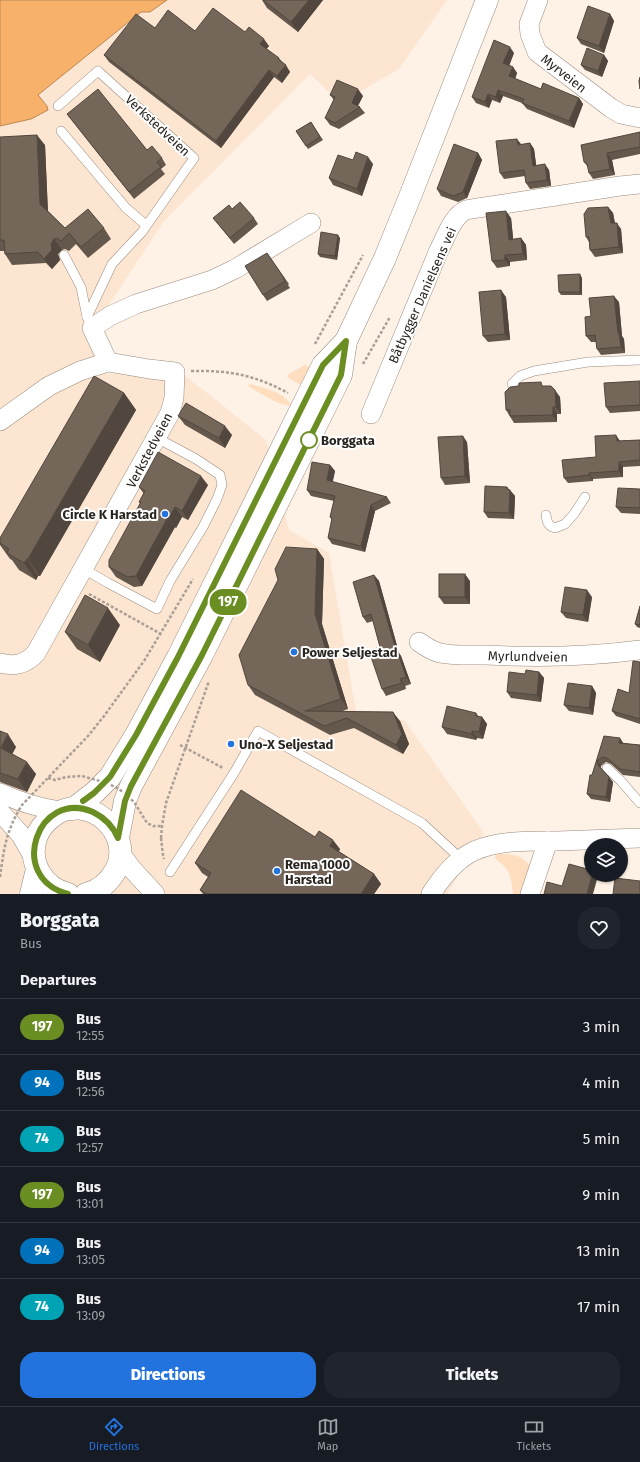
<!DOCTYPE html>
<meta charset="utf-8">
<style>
body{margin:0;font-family:"Fira Sans",sans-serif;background:#20242c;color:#f1f3f6;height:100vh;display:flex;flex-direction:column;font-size:15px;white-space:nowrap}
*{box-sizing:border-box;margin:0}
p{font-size:13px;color:#9ea1a6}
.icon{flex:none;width:22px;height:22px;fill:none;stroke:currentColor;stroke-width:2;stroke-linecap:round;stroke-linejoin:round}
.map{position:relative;height:894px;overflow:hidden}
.sheet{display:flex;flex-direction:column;background:#171b24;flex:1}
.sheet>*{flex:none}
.badge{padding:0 8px;border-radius:13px;font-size:14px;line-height:26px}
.tools{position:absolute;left:584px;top:838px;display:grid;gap:8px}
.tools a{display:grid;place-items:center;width:44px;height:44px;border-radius:50%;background:#171b24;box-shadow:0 1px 3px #0004;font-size:20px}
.map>.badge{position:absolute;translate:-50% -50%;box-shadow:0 0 0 2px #fff}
h2{padding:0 20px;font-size:15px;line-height:36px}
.round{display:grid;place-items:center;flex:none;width:42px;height:42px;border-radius:16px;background:#20242c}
.headline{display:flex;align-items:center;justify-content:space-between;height:68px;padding:0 20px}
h1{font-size:19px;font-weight:800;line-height:30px}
.primary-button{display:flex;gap:8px;margin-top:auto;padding:8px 20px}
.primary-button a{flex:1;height:46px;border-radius:16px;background:#2373de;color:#fff;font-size:16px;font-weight:800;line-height:46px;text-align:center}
.primary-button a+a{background:#20242c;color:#f1f3f6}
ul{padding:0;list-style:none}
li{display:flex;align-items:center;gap:12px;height:56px;padding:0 20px;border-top:1px solid #363941}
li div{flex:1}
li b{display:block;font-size:15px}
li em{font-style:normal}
li .badge{min-width:44px;font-weight:700;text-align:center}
.tabs{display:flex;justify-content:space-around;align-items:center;height:56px;border-top:1px solid #363941;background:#171b24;font-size:11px;color:#9ea1a6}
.tabs a{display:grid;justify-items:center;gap:2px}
.tabs .on{color:#2373de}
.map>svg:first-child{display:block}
</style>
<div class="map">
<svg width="640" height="894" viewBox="0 0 640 894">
<rect width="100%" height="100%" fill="#fef1e5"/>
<!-- built -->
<polygon fill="#fce5d1" points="167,0 447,0 399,69 340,103 310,74 164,221 95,326 101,374 183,374 266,440 289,530 329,553 356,712 404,720 484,833 447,894 0,894 0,126 31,119 47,106 37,95 141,12 150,12"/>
<!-- green -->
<g fill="#ffddbf">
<polygon points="305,365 310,367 303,385 301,385 287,377 289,374"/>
<path d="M 250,384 C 263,388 284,391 291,405 C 282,408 257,391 248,386 Z"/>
<path d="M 499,854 C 513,854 522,855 531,867 L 524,894 L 513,894 C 512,884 511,873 504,866 C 501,862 497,862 495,857 L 496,855 Z"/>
</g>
<!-- water -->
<polygon fill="#f8b16b" stroke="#ba8754" points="0,0 167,0 150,12 141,12 38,95 47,106 48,110 31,119 0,126"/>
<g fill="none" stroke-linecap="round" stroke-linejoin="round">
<defs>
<g id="lane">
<polyline points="58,106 98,71 194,158 142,232 112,264 87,317 92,328"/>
<polyline points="61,131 126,208 146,225"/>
<polyline points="64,255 81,287 87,317"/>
<polyline points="512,384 520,376 534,371 588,362 640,360"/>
<path d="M 546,515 C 547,522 548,526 555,528 L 565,524 L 574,514 L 585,497"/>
<polyline points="84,569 108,583 157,609 170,581 203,527 217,499 222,485 220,475 196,459 157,438"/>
<polyline points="607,768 620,780 640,803"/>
<polyline points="170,872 234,773 258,731 422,823 461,859"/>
</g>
<g id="street">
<polyline points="538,0 529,24 530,34 537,52 611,108 621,114 640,118"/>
<polyline points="108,362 92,328 110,316 136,304 212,280 235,269 311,223"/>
<path d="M 371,414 L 439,250 C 445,239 453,215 466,210 C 469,209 474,209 478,208 L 620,186 L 640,184"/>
<path d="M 0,421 L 49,386 L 80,371 L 108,362 L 149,369 L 175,372 L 174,398 L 170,413 L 36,653 C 26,664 15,667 0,663"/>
<path d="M 419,642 C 426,647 432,651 440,653 C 455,656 472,655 486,655 C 540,658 587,657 640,650"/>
<path d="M 0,793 C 23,803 37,807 61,811"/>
<polyline points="0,812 21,835 34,858"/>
<polyline points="120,853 132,869 155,894"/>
<path d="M 431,894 C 442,877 455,860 474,851 C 499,840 530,841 558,841 C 585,840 613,839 640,838"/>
<polyline points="530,894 548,841"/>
</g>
<g id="highway">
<polyline points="73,809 94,793 110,777 136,735 178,657 323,365 346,341"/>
<polyline points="118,838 125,801 131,786 202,655 341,375 346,341 385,258 411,194 487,0"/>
<polyline points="31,894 37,869"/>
<path d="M 68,894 C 43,888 28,863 36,838 C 39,829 45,822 53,816 C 87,791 135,832 116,870 C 109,882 99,891 86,894"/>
</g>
</defs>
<!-- lane casing -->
<use href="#lane" stroke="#9a8b7e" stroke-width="10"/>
<!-- street casing -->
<use href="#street" stroke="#9a8b7e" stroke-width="20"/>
<!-- highway casing -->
<use href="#highway" stroke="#9a8b7e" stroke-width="23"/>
<!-- path -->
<g stroke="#aa9f96" stroke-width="2.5" stroke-dasharray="3 2" stroke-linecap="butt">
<polyline points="315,344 363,255"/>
<polyline points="363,364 390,317"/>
<path d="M 191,371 C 228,370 255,375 288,393"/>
<polyline points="89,594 161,634"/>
<polyline points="144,661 193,579"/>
<polyline points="180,745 223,768"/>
<polyline points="161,838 163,855 164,859"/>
</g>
<!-- lane -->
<use href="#lane" stroke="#fff" stroke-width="9"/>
<!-- street -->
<use href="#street" stroke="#fff" stroke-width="19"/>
<!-- highway -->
<use href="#highway" stroke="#fff" stroke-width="22"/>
<!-- path-bridge -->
<g stroke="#aa9f96" stroke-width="2.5" stroke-dasharray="3 2" stroke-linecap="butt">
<polyline points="48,778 55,780 66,777 82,776 107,783 119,789 134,802 147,823 153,826 162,826"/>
<polyline points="161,838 162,826 166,803 209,681"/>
<path d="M 0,877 C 4,848 6,831 22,805 L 88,736 L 104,716 L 144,661"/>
</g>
</g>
<!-- wall -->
<g fill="#64584d">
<polygon points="262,0 323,0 298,32 267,8"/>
<polygon points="610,14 614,21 604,53 581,44 577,38"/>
<polygon points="155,28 195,31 245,32 269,46 266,49 279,58 290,72 282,83 274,77 221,148 109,62 104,55"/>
<polygon points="514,53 509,65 513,67 517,73 515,79 541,89 579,98 583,104 574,128 527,109 522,103 503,96 500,103 492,100 489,108 476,103 472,97"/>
<polygon points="604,55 608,61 602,77 585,70 581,65"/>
<polygon points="330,95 363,96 358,106 360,107 365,113 339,129 330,125 325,118 334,100"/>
<polygon points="67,114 162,158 166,165 161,169 165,174 134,199"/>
<polygon points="311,122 323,140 308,149 296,131"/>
<polygon points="640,132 640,154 612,160 615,175 593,179 589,173 588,167 584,162"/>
<polygon points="0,137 45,145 48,211 65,228 104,228 111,239 88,258 76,244 69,251 65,249 62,250 58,254 60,260 52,269 46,263 12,265 5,254 4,251 0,251"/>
<polygon points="530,143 534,149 536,165 549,170 551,186 530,189 526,183 525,176 504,179 500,173 521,145"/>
<polygon points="478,153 482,160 467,198 458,202 441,196 437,189"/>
<polygon points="353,160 373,164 362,196 333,185 329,178"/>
<polygon points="608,207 613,213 615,223 621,229 623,253 595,257 590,250 589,242 586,237"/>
<polygon points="232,209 254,218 258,224 234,244 213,218"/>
<polygon points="511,218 513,239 521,238 526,245 527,260 510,262 510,266 497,268 492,261"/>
<polygon points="340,238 337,260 320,257 318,254"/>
<polygon points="267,253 289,284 288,285 290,288 267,301 263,295"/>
<polygon points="582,278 582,295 561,295 559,292"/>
<polygon points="506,297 510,340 488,342 483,336"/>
<polygon points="619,302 622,336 624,339 625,353 601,355 597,349 596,342 591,342 586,336 591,316"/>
<polygon points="640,381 640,411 610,413 606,407"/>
<polygon points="519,386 544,386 560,397 561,414 557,414 557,422 514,423 506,410"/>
<polygon points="124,393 136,410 40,576 38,576 36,580 19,570 12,560 10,559 0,545 0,538"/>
<polygon points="178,416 232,435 225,448 185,425"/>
<polygon points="640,440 640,466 623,467 623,477 593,479 593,481 568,483 564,478 596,457 620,441"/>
<polygon points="467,442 470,483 445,485 441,478"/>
<polygon points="330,465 335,471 332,482 387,497 391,503 375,511 365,552 332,544 328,538 332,520 330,517 334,501 311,496 307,490"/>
<polygon points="208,485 188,520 182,517 176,528 175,527 142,586 134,587 116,577 109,567 140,503 139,502 144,494 139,487"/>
<polygon points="507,487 515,496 514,519 488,518 484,512"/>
<polygon points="640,489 640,514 621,513 616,507"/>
<polygon points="317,549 324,559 322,624 348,709 340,712 400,721 409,744 403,754 354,728 330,735 255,695 248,685"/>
<polygon points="374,575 379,581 399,653 401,656 411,684 405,686 406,689 386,696 382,689 380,647 373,621 367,623 363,617"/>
<polygon points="470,581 470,604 444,604 439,597"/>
<polygon points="592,597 588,622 566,618 561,612"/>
<polygon points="640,606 640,628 637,627 635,624"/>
<polygon points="120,625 100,662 77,649 65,632"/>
<polygon points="640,662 640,724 616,716 612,711 629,693"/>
<polygon points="539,672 544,678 541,702 511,698 507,692 525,674"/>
<polygon points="592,686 596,693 593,715 569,711 564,705"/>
<polygon points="476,713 479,717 482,717 487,724 483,739 477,738 476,740 447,734 442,727"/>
<polygon points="0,731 16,747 12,754 36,774 27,792 0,782"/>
<polygon points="604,736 623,743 640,745 640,777 623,775 611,764 606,762 601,766 601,768 609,777 613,782 610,802 591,799 587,794"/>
<polygon points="315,837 340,849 339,852 374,874 381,884 374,894 203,894 200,890 208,877 202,873 195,863"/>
</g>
<!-- shaded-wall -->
<g fill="#51473e">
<polygon points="309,0 323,0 298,32 291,22"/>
<polygon points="610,14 614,21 604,53 599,46"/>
<polygon points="264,39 269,46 265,51 260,44"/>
<polygon points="510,47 514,53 508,69 503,63"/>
<polygon points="604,55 608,61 602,77 598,71"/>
<polygon points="286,65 290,72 282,83 277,76"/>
<polygon points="513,67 517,73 514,82 509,76"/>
<polygon points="269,70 274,77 221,148 216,141"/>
<polygon points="358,89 363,96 356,109 352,103"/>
<polygon points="498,90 503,96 500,103 496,97"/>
<polygon points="488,94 492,100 489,108 485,102"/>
<polygon points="579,98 583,104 574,128 569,121"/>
<polygon points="37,135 45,145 48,215 40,204"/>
<polygon points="517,139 521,144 518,145"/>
<polygon points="530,143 534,149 537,171 533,166"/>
<polygon points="478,153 482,160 467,198 463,192"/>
<polygon points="607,153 612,160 615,175 610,169"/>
<polygon points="368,157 373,164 362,196 357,189"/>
<polygon points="545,164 549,170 551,186 547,180"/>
<polygon points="608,207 613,213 616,230 611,223"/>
<polygon points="506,211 511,218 514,246 509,240"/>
<polygon points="617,223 621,229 623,253 619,247"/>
<polygon points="338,235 340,238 337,260 335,256"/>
<polygon points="521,238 526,245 527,260 523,254"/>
<polygon points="54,239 62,250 58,254 60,260 52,269 44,259 51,244"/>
<polygon points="505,255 510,262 510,266 505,260"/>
<polygon points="580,274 582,278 582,295 580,292"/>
<polygon points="501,290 506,297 510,340 505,334"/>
<polygon points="614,296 619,302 622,336 624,339 625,353 621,347 618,333"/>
<polygon points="555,390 560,397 561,414 556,407"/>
<polygon points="124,393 136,410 40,576 28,559"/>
<polygon points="553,407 557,414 557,422 553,415"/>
<polygon points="225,426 232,435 225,448 219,438"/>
<polygon points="616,435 620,441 621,447 617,441"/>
<polygon points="463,436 467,442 470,483 465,476"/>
<polygon points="619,462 623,467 623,477 619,471"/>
<polygon points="330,465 335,471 332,486 327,480"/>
<polygon points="589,473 593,479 593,481 589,475"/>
<polygon points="201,476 208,485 188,520 182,511"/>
<polygon points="507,487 510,492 510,490 515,496 514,519 509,513"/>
<polygon points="371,505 375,511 365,552 361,546"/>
<polygon points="175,507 182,517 176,528 169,518"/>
<polygon points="168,517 175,527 142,586 136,576"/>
<polygon points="317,549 324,559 322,624 348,709 341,699 315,614"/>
<polygon points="27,559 38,576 36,580 24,563"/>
<polygon points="465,574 470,581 470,604 465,597"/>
<polygon points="374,575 379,581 399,653 401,656 411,684 406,677 396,650"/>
<polygon points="587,590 592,597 588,622 583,615"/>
<polygon points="108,608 120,625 100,662 88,645"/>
<polygon points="539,672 544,678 541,702 537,695"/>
<polygon points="400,679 405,686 406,689 402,683"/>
<polygon points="592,686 596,693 593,715 589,708"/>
<polygon points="393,712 400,721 409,744 403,754 396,745"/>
<polygon points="482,717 487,724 483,739 479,732"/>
<polygon points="472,731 477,738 476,740 472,734"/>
<polygon points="8,734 16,747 9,760 1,748"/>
<polygon points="620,738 624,744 619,743"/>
<polygon points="597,761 601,766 601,770 598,765"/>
<polygon points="27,762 36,774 27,792 18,779"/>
<polygon points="609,777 613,782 610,802 606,797"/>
<polygon points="333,840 340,849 336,855 330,846"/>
<polygon points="374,874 381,884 374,894 361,894"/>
<polygon points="592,875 597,875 598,876 593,894 587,894"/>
</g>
<!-- building -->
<g fill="#746659" stroke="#51473e">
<polygon points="263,0 309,0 291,22"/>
<polygon points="588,6 610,14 599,46 577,38"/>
<polygon points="213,8 245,32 249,27 264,39 260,44 279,58 278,59 286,65 277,76 269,70 216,141 104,55 136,14 155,28 168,10 195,31"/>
<polygon points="494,40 510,47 503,63 513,67 509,76 541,89 543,83 579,98 569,121 522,103 524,99 498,90 496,97 488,94 485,102 472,97"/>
<polygon points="587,48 604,55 598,71 581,65"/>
<polygon points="640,77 640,89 639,81"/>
<polygon points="337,80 358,89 352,103 360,107 335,123 325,118 335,97 330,95"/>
<polygon points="98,89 147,150 152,146 162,158 157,162 161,167 129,192 67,114"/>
<polygon points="311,122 320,137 306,146 296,131"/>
<polygon points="640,132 640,147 607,153 610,169 589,173 587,164 584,162 581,145"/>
<polygon points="37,135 40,204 65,228 88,209 104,228 81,247 69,233 61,241 57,238 54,239 51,244 52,250 44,259 38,252 5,254 4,240 0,240 0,137"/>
<polygon points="517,139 518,145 530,143 533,166 545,164 547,180 526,183 524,170 500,173 496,141"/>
<polygon points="454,144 478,153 463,192 453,196 437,189"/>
<polygon points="356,152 368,157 357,189 329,178 338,155 353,160"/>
<polygon points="240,202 254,218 230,238 213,218 229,205 232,209"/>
<polygon points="608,207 611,223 617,223 619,247 590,250 589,237 586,237 584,214 588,208"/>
<polygon points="506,211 509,240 521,238 523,254 505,255 505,260 492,261 486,213"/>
<polygon points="321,232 338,235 335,256 318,254"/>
<polygon points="267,253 284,278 283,278 285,281 263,295 245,266"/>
<polygon points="580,274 580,292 559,292 558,275"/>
<polygon points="501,290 505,334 483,336 479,292"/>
<polygon points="614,296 618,333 619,333 621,347 597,349 595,335 586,336 585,317 591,316 589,298"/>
<polygon points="94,376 124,393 28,559 27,559 24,563 7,553 9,549 0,543 0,538"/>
<polygon points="640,381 640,405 606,407 604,383"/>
<polygon points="541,382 542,386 551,386 555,390 556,407 553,407 553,415 510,416 510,410 506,410 505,392 510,387 519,386 519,383"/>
<polygon points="186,403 225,426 219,438 178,416"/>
<polygon points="616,435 617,441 640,440 640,460 619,462 619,471 589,473 589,475 564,478 562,460 596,457 595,436"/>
<polygon points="463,436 465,476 441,478 438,437"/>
<polygon points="158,452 201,476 182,511 175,507 169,518 168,517 136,576 128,577 109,567 109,560 141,502 139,502 145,491 139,487"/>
<polygon points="312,462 330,465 327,480 387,497 371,505 361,546 328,538 332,518 330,517 335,496 307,490"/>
<polygon points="485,486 507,487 507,489 510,490 509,513 484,512"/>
<polygon points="618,488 640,489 640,508 616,507"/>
<polygon points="286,547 317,549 315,614 341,699 305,711 393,712 402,734 396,745 347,718 324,726 248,685 239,655 278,580 275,569"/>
<rect x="439" y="574" width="26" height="23"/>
<polygon points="374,575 396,650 397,650 406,677 400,679 402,683 382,689 369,651 380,647 371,614 363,617 353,582"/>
<polygon points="565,587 587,590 583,615 561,612"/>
<polygon points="85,595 108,608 88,645 65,632"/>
<polygon points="640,606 640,625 635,624"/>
<polygon points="633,661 640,662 640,719 612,711 618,689 629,693"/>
<polygon points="526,670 539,672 537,695 507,692 509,672 525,674"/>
<polygon points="568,683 592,686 589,708 564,705"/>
<polygon points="447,706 476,713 476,716 482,717 479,732 472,731 472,734 442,727"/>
<polygon points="0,731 8,734 1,748 27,762 18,779 0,773"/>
<polygon points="604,736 620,738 619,743 640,745 640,772 620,769 607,758 602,757 597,761 598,765 609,777 606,797 587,794 590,775 592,775"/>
<polygon points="241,790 315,837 319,831 333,840 330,846 374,874 361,894 207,894 200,890 211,873 195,863"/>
<polygon points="569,864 591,870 591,875 592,875 587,894 544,894 547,882 562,886"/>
<polygon points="615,878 640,881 640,894 613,894"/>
</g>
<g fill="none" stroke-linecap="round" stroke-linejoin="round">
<defs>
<path id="line" d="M 68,894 C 6,878 38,788 93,812 C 105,818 113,826 118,838 L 125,801 L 131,786 L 202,655 L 341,375 L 346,341 L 323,365 L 178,657 L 136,735 L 110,777 L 94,793 L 83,801"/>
</defs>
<!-- line casing -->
<use href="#line" stroke="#fff" stroke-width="9"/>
<!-- line -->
<use href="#line" stroke="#6b8e23" stroke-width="6"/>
</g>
<!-- markers -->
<circle fill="#fff" stroke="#6b8e23" stroke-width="2" cx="309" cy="440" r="8"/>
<g fill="#2373de" stroke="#fff" stroke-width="1.5">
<circle cx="165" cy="514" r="4"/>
<circle cx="294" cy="652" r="4"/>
<circle cx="231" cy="744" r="4"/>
<circle cx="277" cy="871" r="4"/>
</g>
<g text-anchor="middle" stroke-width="4" stroke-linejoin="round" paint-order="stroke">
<!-- street labels -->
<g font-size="13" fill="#2a241f" stroke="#fff">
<text transform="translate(564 73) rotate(38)" y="5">Myrveien</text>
<text transform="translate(158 125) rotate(43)" y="5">Verkstedveien</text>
<text transform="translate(422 295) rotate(-66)" y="5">Båtbygger Danielsens vei</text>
<text transform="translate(149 450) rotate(-62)" y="5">Verkstedveien</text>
<text transform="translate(528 656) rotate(1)" y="5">Myrlundveien</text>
</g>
<!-- stop labels -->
<g font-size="13" font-weight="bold" fill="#2a241f" stroke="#fff" text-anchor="start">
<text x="321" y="445">Borggata</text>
</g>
<!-- poi labels -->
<g font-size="13" font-weight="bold" fill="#2a241f" stroke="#fff" text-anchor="start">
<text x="157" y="519" text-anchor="end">Circle K Harstad</text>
<text x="302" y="657">Power Seljestad</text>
<text x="239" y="749">Uno-X Seljestad</text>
<text x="285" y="869">Rema 1000<tspan x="285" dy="15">Harstad</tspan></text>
</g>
</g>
</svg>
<div class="tools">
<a><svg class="icon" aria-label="layers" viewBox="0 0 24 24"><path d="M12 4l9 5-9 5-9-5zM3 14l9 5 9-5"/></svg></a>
</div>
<b class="badge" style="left:228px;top:602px;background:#6b8e23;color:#fff">197</b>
</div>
<section class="sheet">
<div class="headline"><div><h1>Borggata</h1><p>Bus</p></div><a class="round"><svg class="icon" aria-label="heart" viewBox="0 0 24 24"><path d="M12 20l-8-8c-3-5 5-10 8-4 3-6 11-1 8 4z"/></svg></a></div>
<h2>Departures</h2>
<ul>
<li><span class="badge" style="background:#6b8e23;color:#fff">197</span><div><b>Bus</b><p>12:55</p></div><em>3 min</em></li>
<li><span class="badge" style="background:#0072bc;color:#fff">94</span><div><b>Bus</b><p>12:56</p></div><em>4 min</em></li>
<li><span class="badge" style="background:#00a3b4;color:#fff">74</span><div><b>Bus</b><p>12:57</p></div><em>5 min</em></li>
<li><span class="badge" style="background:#6b8e23;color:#fff">197</span><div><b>Bus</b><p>13:01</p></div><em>9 min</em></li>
<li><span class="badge" style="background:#0072bc;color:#fff">94</span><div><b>Bus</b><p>13:05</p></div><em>13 min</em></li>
<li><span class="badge" style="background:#00a3b4;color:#fff">74</span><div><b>Bus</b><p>13:09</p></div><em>17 min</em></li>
</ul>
<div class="primary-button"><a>Directions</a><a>Tickets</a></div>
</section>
<nav class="tabs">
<a class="on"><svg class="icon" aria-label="directions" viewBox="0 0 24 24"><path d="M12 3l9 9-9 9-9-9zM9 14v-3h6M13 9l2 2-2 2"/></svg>Directions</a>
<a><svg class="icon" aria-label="map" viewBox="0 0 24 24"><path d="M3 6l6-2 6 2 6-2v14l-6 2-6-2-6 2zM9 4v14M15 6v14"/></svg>Map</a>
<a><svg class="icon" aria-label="tickets" viewBox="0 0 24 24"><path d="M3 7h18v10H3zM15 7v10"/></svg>Tickets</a>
</nav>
